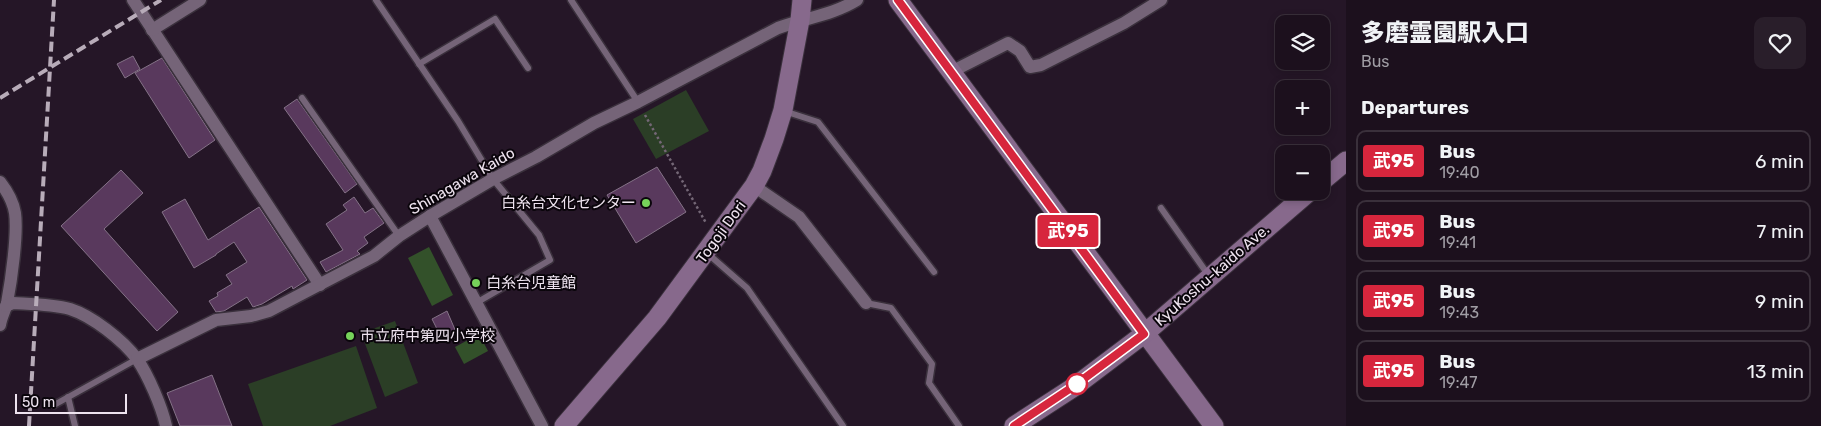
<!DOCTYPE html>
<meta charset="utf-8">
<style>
body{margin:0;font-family:Rubik,"Noto Sans JP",sans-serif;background:#291e2a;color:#f1f3f6;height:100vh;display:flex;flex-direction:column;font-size:19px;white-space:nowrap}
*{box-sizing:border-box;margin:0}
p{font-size:16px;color:#a09da4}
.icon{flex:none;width:28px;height:28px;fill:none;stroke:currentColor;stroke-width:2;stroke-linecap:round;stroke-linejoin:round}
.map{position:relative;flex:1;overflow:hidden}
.side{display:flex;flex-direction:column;background:#1c101d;width:475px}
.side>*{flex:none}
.badge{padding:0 10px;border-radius:4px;font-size:18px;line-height:32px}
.buttons{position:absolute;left:1275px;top:15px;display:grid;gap:10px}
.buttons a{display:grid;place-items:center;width:55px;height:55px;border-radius:10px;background:#1c101d;box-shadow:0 2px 8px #0003,0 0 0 1px #3a303b;font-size:25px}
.scale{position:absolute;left:15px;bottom:12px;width:112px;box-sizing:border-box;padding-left:5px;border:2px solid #eee3ef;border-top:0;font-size:14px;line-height:18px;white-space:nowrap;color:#eee3ef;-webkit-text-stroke:4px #0a050b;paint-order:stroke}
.map>.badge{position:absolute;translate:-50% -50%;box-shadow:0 0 0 2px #fff}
h2{padding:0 15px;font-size:19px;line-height:45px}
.round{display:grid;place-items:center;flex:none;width:52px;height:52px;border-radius:10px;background:#291e2a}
.overview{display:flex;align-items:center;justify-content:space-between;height:85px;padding:0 15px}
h1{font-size:24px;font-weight:800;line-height:38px}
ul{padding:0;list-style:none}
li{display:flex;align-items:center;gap:15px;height:62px;margin:0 10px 8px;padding:0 5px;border:2px solid #3a303b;border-radius:10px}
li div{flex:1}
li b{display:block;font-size:19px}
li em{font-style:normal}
li .badge{min-width:55px;font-weight:700;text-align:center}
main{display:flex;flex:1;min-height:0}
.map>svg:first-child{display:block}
</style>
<main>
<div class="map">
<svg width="1346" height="426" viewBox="0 0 1346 426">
<rect width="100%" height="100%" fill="#251627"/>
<!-- green -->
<g fill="#2b3e26">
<polygon points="686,90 709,131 656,159 633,119"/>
<polygon points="395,321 418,383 385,397 361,333"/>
<polygon points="356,346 377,408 330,426 263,426 248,384"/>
</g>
<!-- water -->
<g fill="#33512a">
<polygon points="429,247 453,295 432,306 408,258"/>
<polygon points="479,334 488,351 464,364 455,347"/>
</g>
<!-- building -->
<g fill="#59395d" stroke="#847287">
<polygon points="133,56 140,69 125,78 117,64"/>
<polygon points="162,58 215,140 189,158 135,73"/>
<polygon points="297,99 357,184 345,193 284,108"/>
<polygon points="657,167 686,212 636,243 607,195"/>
<polygon points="121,170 143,193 104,229 178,312 157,331 61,226"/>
<polygon points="354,197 365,213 373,208 384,223 364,237 368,243 357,251 360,254 326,272 320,262 343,250 326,224 347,210 343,205"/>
<polygon points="185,199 208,240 259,207 307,280 293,289 292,286 262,304 253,307 247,297 224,311 216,312 209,301 218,296 217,293 232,284 226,275 247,262 234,242 216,254 216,255 194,268 162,212"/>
<polygon points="447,311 456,332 442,339 432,319"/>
<polygon points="212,375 232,426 180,426 167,393"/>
</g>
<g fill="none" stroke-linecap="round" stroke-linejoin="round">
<defs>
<g id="lane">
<polyline points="376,0 458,121 493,179 539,235 550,260 476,303"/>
<polyline points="571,0 638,102"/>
<polyline points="419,64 495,19 528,68"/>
<polyline points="302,98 399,236"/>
<polyline points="784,111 818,122 934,272"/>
<polyline points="1161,208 1209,276"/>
<polyline points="707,253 747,288 843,426"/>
<polyline points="866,303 891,308 932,364 929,383 959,426"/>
<polyline points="68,397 75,426"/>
<polyline points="54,405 137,359"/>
</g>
<g id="street">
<polyline points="133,0 320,285"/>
<polyline points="152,30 200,0"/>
<polyline points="951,72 1008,43 1020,51 1030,67 1041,65 1124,23 1161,0"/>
<path d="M 0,182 C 7,191 13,201 15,213 C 18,234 11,282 7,303 C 5,311 1,317 0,325"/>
<polyline points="754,186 799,217 866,303"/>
<polyline points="430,216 542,426"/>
<path d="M 6,306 L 13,303 C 31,304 52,304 70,309 C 92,316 123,340 137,359 C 148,375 162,407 166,426"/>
<path d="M 137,359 L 216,320 L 251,316 L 269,311 L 374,256 L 399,236 L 430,216 L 493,179 L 536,157 L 594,123 L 638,102 L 778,28 C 805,18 833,15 857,0"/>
</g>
<g id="secondary">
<polyline points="898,0 1214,426"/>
<polyline points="1321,182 1346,161"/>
<polyline points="564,426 657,318 754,186 762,171 774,139 783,110 800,20 802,0"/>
<polyline points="1014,426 1074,387 1144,334 1310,191"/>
</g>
</defs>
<!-- lane casing -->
<use href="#lane" stroke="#3a303c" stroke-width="9"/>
<!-- street casing -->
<use href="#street" stroke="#3a303c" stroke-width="15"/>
<!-- secondary casing -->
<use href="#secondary" stroke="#3a303c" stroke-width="21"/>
<!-- path -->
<polyline stroke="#746776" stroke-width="2.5" stroke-dasharray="2.5 2.5" stroke-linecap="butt" points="645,115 706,223"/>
<!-- lane -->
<use href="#lane" stroke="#756478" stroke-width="6"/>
<!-- street -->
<use href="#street" stroke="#756478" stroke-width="12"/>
<!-- secondary -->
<use href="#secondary" stroke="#87698c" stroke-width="19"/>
<!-- rail -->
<g stroke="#b8acb9" stroke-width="4" stroke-dasharray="10 5" stroke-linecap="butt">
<polyline points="0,98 161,0"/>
<polyline points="29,426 54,0"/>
</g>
</g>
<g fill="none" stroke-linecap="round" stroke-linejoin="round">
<defs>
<polyline id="line" points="898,0 1144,334 1074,386 1014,426"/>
</defs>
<!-- line casing -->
<use href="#line" stroke="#fff" stroke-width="11"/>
<!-- line -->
<use href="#line" stroke="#d7263d" stroke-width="8"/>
</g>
<!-- markers -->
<g fill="#76d25a" stroke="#0a050b" stroke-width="2">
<circle cx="646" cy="203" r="5"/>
<circle cx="476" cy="283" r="5"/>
<circle cx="350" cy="336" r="5"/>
</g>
<circle fill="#fff" stroke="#d7263d" stroke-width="2.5" cx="1077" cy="384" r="10"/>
<g text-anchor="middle" stroke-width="4" stroke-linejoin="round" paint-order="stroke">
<!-- street labels -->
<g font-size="15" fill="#eee3ef" stroke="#0a050b">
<text transform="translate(462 181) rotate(-30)" y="5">Shinagawa Kaido</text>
<text transform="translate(721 232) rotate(-54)" y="5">Togoji Dori</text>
<text transform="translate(1212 275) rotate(-41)" y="5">KyuKoshu-kaido Ave.</text>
</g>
<!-- poi labels -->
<g font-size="15" fill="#eee3ef" stroke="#0a050b" text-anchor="start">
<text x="636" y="208" text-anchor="end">白糸台文化センター</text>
<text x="486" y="288">白糸台児童館</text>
<text x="360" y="341">市立府中第四小学校</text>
</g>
</g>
</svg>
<div class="buttons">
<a><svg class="icon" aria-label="layers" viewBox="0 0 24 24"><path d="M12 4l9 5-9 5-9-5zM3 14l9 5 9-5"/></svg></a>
<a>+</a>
<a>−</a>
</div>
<div class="scale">50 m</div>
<b class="badge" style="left:1068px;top:231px;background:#d7263d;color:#fff">武95</b>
</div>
<section class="side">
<div class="overview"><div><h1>多磨霊園駅入口</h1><p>Bus</p></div><a class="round"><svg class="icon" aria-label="heart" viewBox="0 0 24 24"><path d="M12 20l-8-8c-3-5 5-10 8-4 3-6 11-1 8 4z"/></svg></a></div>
<h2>Departures</h2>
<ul>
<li><span class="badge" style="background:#d7263d;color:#fff">武95</span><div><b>Bus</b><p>19:40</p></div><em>6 min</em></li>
<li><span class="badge" style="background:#d7263d;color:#fff">武95</span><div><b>Bus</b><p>19:41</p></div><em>7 min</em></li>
<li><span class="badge" style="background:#d7263d;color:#fff">武95</span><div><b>Bus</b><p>19:43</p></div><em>9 min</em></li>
<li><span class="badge" style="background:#d7263d;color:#fff">武95</span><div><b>Bus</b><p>19:47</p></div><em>13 min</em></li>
</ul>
</section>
</main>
